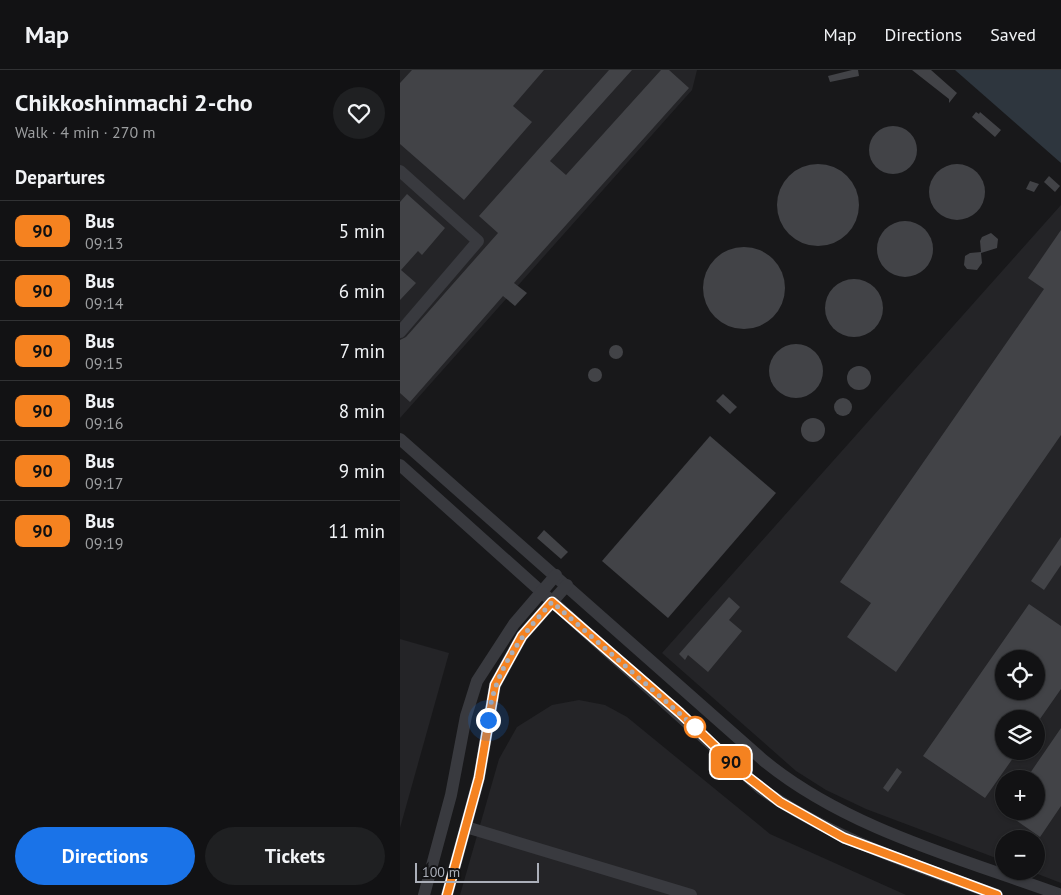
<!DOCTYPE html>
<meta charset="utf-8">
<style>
body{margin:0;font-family:"PT Sans",sans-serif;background:#1f2022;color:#f1f3f6;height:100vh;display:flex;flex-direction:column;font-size:19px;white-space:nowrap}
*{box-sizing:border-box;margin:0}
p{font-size:16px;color:#9c9ea0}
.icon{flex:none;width:28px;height:28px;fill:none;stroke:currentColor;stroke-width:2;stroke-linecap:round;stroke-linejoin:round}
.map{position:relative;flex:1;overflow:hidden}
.sheet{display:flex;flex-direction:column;background:#121214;width:400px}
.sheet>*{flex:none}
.badge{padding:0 10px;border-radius:8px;font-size:18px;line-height:32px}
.buttons{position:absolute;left:595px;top:580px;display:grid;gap:10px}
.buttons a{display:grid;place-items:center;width:50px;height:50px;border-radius:50%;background:#121214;box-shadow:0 1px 4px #0004,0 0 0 1px #313234;font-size:25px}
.scale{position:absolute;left:15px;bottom:12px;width:124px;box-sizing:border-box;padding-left:5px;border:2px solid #abafb9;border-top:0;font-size:14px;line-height:18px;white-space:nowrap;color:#abafb9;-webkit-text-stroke:4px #131315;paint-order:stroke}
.you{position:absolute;width:25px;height:25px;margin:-12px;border:4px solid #fff;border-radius:50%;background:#1a73e8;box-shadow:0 0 0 8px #1a73e833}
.map>.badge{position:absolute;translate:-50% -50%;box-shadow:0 0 0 2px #fff}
h2{padding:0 15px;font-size:19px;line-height:45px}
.round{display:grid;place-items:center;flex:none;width:52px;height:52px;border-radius:26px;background:#1f2022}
.headline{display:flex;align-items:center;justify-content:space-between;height:85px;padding:0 15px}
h1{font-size:24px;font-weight:700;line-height:38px}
.primary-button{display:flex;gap:10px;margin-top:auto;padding:10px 15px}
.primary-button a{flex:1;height:58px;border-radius:30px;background:#1a73e8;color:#fff;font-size:20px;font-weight:700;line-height:58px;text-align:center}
.primary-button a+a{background:#1f2022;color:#f1f3f6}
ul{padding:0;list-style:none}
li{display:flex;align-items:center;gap:15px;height:60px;padding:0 15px;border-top:1px solid #313234}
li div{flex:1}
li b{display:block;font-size:19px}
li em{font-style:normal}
li .badge{min-width:55px;font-weight:700;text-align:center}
header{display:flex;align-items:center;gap:30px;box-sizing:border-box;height:70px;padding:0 25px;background:#121214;border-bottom:1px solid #313234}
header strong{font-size:24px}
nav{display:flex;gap:28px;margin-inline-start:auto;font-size:18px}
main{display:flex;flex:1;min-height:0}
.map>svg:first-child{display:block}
</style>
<header>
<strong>Map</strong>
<nav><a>Map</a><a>Directions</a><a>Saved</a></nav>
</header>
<main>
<section class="sheet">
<div class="headline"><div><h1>Chikkoshinmachi 2-cho</h1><p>Walk · 4 min · 270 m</p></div><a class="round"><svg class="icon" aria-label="heart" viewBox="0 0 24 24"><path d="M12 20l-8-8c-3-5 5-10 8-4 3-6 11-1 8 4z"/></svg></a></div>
<h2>Departures</h2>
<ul>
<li><span class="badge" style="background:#f58220;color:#111">90</span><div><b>Bus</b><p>09:13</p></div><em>5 min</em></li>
<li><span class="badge" style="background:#f58220;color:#111">90</span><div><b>Bus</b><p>09:14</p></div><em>6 min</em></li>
<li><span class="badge" style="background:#f58220;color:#111">90</span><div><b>Bus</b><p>09:15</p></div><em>7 min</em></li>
<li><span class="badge" style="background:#f58220;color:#111">90</span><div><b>Bus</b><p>09:16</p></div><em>8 min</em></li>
<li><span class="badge" style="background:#f58220;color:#111">90</span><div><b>Bus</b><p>09:17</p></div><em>9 min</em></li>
<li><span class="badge" style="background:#f58220;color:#111">90</span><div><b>Bus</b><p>09:19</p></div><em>11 min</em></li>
</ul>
<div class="primary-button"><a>Directions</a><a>Tickets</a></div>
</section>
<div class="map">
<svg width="661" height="825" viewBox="0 0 661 825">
<rect width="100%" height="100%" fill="#18181a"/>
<!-- built -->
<g fill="#242427" fill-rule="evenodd">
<polygon points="0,0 297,0 292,20 0,348"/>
<path d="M 661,135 L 661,813 L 630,801 L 636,801 L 636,769 L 604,769 L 604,791 L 466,739 L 426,720 L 396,701 L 262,583 ZM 604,589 L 636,589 L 636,621 L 604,621 ZM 604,649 L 636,649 L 636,681 L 604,681 ZM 604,709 L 636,709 L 636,741 L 604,741 Z"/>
<polygon points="0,569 49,583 0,758"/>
<polygon points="179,630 205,635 227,647 370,764 506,825 60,825 99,689 117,657 152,635"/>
</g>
<!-- water -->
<polygon fill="#2e363e" points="555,0 661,0 661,93"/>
<!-- building -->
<g fill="#424347" fill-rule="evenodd">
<polygon points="12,0 144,0 113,36 132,52 64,130 0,74 0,13"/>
<polygon points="209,0 232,0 150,91 166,105 261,0 269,0 289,18 114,213 127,223 115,236 103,226 10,332 0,323 0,270 6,267 98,163 79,146"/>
<polygon points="452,0 458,0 459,6 430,12 428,6"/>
<polygon points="512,0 531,0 557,23 549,33 549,29"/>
<polygon points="576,42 579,44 580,42 601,60 595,67 572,47"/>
<circle cx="493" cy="80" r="24"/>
<circle cx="418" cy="135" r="41"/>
<circle cx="557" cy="122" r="28"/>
<polygon points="649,106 660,116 655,122 644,112"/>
<polygon points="630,111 639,114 634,122 626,119"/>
<polygon points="7,124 45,158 22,185 18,181 1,200 16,213 0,230 0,132"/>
<circle cx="505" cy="179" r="28"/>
<polygon points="661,160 661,365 496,602 447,567 471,533 440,512 644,219 628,208"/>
<polygon points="591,163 598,169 597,178 581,183 582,193 577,200 567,199 564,195 565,186 570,183 581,182 580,171 582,167"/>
<circle cx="344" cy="218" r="41"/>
<circle cx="454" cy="238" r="29"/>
<circle cx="396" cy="301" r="27"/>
<circle cx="216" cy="282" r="7"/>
<circle cx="459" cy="308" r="12"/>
<circle cx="195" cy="305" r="7"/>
<polygon points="323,324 337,337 330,344 316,331"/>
<circle cx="443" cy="337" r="9"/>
<circle cx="413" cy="360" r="12"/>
<polygon points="310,366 376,423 268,548 202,491"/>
<polygon points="144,460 168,482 161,489 137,468"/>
<polygon points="661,467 661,495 644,520 631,511"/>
<polygon points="329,527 340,537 329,550 342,561 308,602 288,585 285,590 279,584"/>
<path d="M 629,534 L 661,556 L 661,619 L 640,649 L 604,649 L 604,681 L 618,681 L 585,728 L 523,686 ZM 604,589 L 636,589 L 636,621 L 604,621 Z"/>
<polygon points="661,658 661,736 640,767 603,741 636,741 636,709 626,709"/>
<polygon points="497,698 502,702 488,722 483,718"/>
</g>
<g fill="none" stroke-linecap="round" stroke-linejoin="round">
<!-- minor -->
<g stroke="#393a3f" stroke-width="12">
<polyline points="0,101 78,171 0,262"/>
<path d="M 0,369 L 363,690 C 447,759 560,788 661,825"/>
<path d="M 0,395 L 360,718 C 432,769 515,795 597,825"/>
<polyline points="66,757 291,825"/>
<polyline points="24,825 51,725 66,646 77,611 114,554 156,505"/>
<polyline points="47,825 79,708 95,615 122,566 167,515"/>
</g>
</g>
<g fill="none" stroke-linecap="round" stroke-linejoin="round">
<defs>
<polyline id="line" points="47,825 79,708 95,615 122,566 152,532 280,643 344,704 380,732 444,768 597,825"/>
</defs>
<!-- line casing -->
<use href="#line" stroke="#fff" stroke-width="11"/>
<!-- line -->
<use href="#line" stroke="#f58220" stroke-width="8"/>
<!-- walk -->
<path stroke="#abafb9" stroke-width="5" stroke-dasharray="0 9" d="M 88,650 C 94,601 120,567 152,532 L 295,657"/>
</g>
<!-- markers -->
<circle fill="#fff" stroke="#f58220" stroke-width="2.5" cx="295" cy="657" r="10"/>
</svg>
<div class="buttons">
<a><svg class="icon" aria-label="locate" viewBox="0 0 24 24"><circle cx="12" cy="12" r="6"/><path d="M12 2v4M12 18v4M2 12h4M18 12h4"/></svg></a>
<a><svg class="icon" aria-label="layers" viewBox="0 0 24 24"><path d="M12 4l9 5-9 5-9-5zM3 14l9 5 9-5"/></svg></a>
<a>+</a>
<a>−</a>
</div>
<div class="scale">100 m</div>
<div class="you" style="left:88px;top:650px"></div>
<b class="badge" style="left:331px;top:692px;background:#f58220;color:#111">90</b>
</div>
</main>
